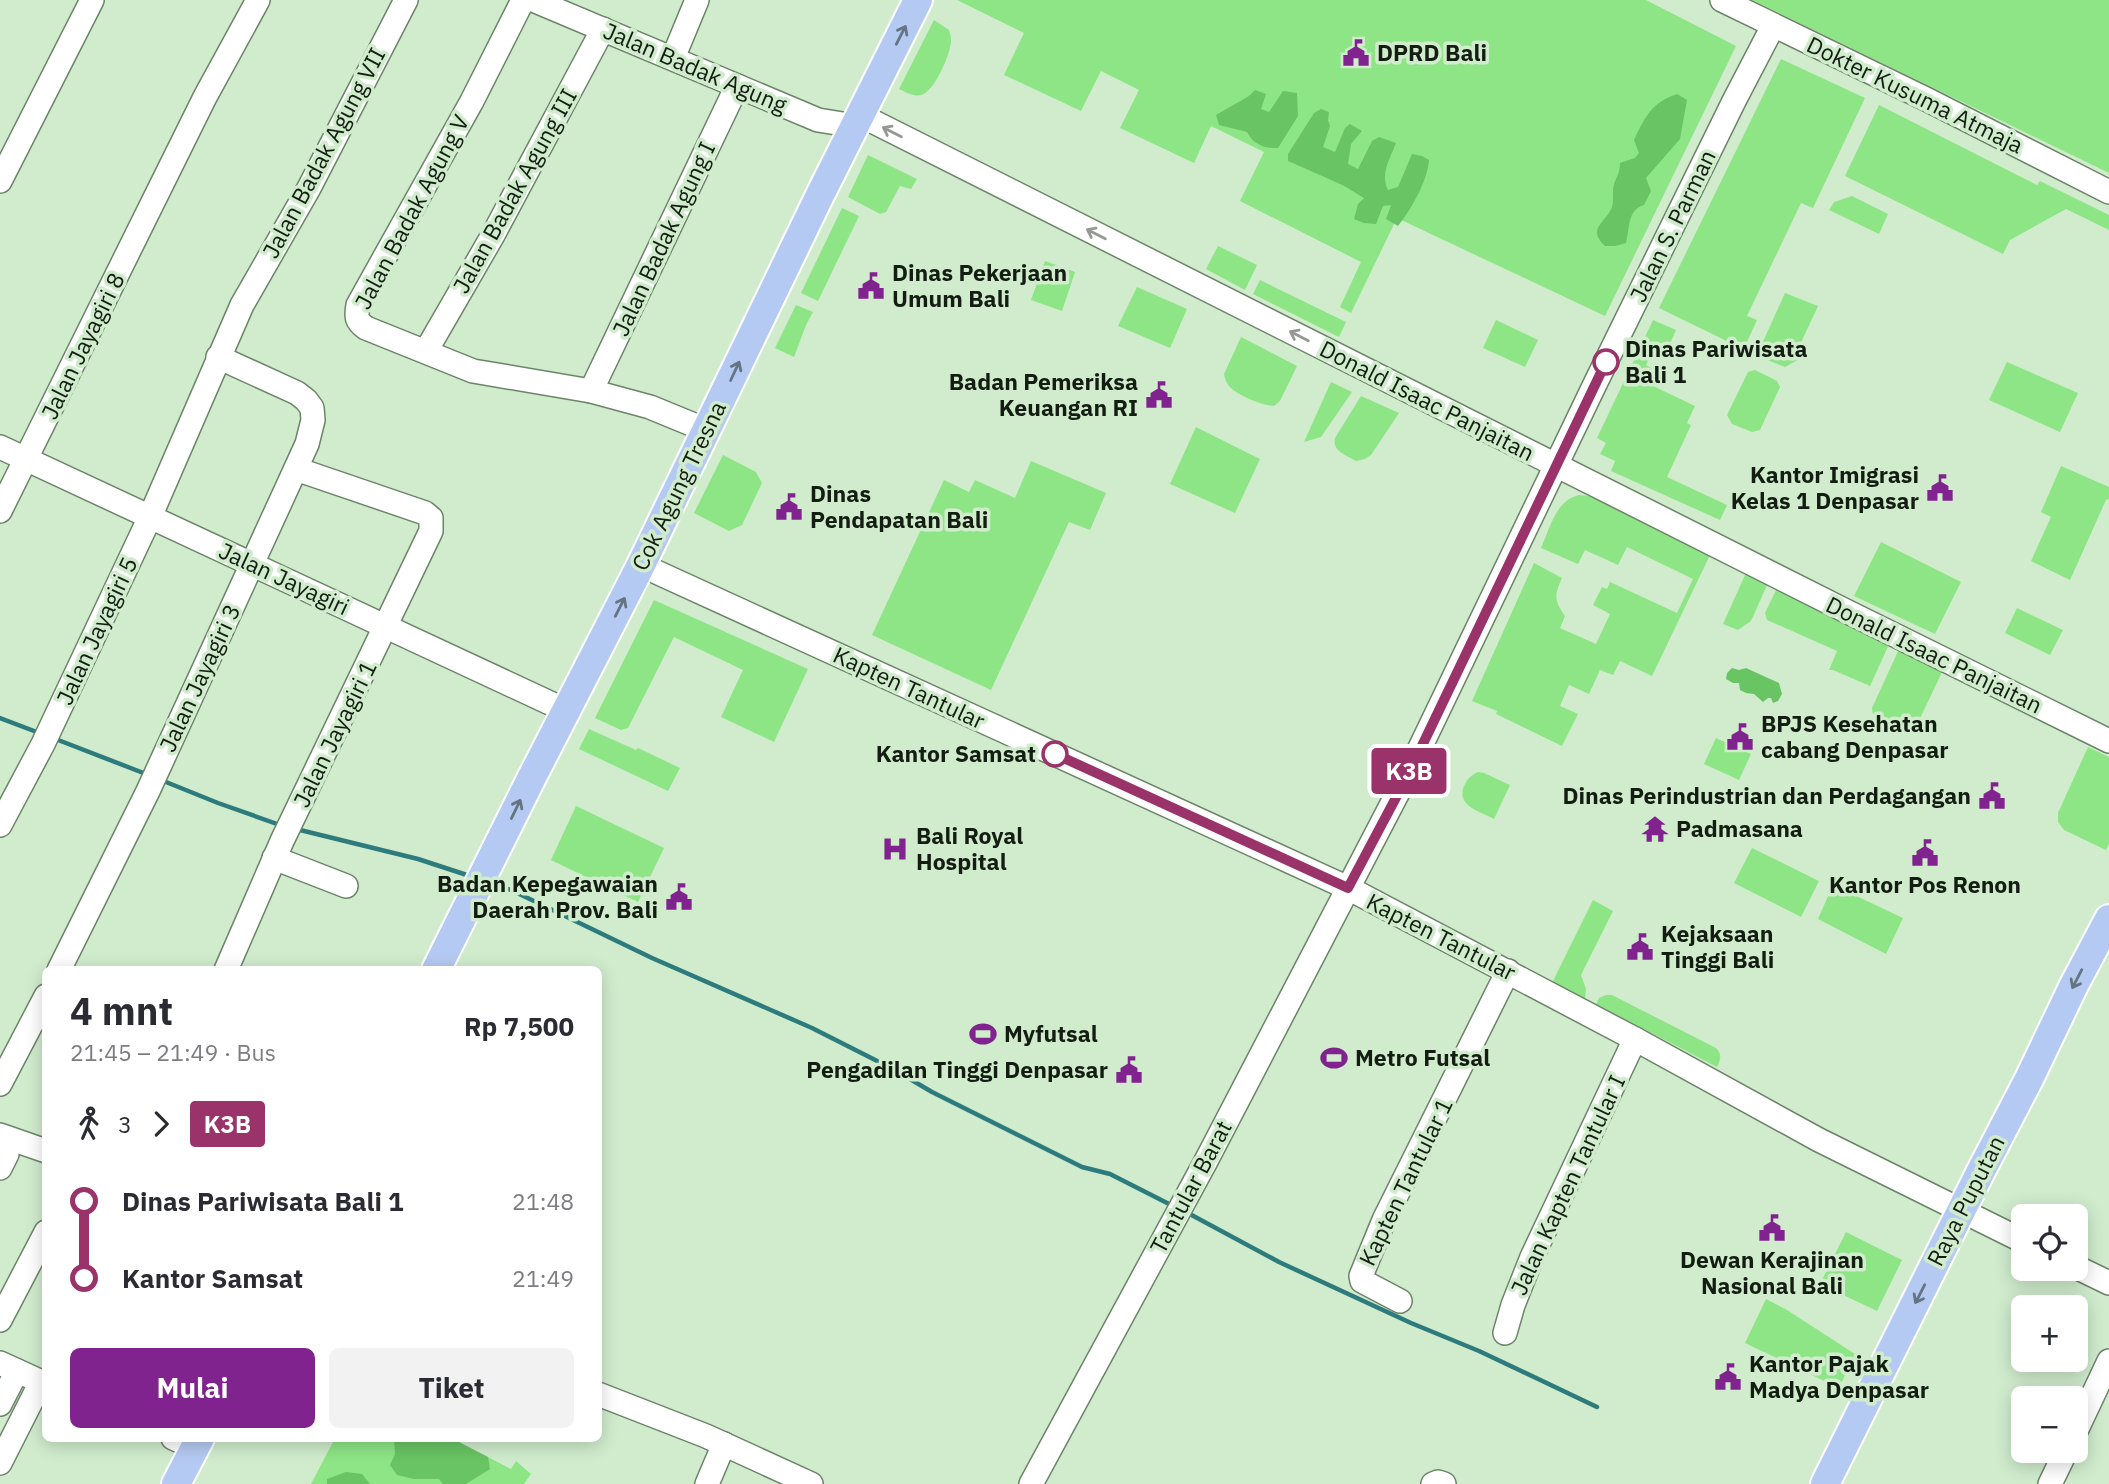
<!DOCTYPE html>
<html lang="id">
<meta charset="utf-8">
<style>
body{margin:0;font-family:"IBM Plex Sans",sans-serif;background:#f2f2f3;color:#2b2b33;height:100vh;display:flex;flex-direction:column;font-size:26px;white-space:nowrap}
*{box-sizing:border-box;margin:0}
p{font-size:23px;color:#7c7c81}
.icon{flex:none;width:38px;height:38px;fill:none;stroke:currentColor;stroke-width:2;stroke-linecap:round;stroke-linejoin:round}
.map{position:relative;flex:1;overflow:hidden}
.drawer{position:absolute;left:42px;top:966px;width:560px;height:476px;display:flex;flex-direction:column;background:#fff;border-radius:10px;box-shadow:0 4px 18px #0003}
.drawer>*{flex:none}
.badge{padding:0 14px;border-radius:5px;font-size:24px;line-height:46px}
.tools{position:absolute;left:2011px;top:1204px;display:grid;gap:14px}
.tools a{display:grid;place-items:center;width:77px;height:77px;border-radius:10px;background:#fff;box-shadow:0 4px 18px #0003;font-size:35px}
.map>.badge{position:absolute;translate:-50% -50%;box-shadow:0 0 0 4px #fff}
.legs{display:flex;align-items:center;gap:10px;height:77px;padding:0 28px;font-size:23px}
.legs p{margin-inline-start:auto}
.summary{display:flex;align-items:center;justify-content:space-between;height:119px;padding:0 28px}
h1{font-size:38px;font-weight:700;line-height:52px}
.button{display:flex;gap:14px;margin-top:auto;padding:14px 28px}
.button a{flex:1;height:80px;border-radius:10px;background:#81238e;color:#fff;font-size:28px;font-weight:700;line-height:80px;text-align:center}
.button a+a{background:#f2f2f3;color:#2b2b33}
ul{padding:0 28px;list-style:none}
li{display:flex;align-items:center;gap:24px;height:77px;font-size:26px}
li i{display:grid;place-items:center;width:10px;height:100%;margin:0 9px;background:currentColor}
li i::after{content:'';width:18px;height:18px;margin:-9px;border:5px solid;border-radius:50%;background:#fff}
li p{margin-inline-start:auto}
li:first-child i{background:linear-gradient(#0000 50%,currentColor 0)}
li:last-child i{background:linear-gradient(currentColor 50%,#0000 0)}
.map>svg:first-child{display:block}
</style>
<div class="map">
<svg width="2109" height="1484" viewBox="0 0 2109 1484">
<rect width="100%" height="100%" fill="#d0eccd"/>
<!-- green -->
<g fill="#8de586">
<polygon points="957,0 1646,0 1736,46 1605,316 1397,218 1351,313 1340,307 1361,262 1240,201 1264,152 1211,126 1194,163 1120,128 1139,90 1101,71 1081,111 1004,75 1024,33"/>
<polygon points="1752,0 2109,0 2109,173"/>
<path d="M 934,20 L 949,30 C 951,36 952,41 950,47 C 948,59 933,93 921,95 C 913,97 906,92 899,89 Z"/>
<polygon points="1781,59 1865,98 1813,208 1801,203 1747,316 1757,320 1746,344 1739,347 1659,308"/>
<polygon points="1879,105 2037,185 2040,181 2109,215 2109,230 2066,209 2010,240 2003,254 1845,176"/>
<polygon points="868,155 917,179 911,189 900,186 886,212 880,214 848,197"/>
<polygon points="1852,196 1888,214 1879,234 1829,210 1834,202"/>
<polygon points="842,208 859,216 818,301 801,293"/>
<polygon points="1218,246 1257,265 1245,290 1206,269"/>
<polygon points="1045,261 1075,272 1062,311 1031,300"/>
<polygon points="1260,280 1346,322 1339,337 1253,294"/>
<polygon points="1137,287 1187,309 1170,348 1118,326"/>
<polygon points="1785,293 1818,306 1798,349 1805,352 1801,358 1785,367 1762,358 1761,346"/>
<polygon points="796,305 813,312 806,325 794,357 775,348"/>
<polygon points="1496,320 1538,340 1525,367 1483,348"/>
<polygon points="1653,320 1676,330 1669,346 1657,342 1646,365 1656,371 1649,384 1695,406 1687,423 1691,425 1667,477 1727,505 1720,520 1611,471 1615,461 1600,454 1606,443 1597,438"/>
<path d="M 1241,337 L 1297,366 L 1280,401 L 1274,406 C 1264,406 1240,396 1232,389 C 1227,385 1225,379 1224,374 Z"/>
<polygon points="2007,362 2078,393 2060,432 1989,400"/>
<polygon points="1755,370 1777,381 1780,387 1760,430 1752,432 1732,424 1727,415 1748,372"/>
<polygon points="1331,382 1352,392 1321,437 1304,442"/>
<path d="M 1361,396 L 1399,413 L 1371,455 L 1365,459 L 1356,461 C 1346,455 1332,451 1335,438 Z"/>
<polygon points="1196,427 1260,459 1235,513 1170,484"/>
<polygon points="723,455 756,472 762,483 742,525 729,531 694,513"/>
<polygon points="1031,461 1106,493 1090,530 1069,522 991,690 872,635 944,480 969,492 975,480 1015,498"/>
<polygon points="2061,466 2109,487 2109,499 2106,500 2070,580 2031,561 2051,517 2041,512"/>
<path d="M 1579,495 L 1590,496 L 1710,555 L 1652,676 L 1620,661 L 1613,675 L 1600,670 L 1589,694 L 1569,685 L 1560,706 L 1578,714 L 1562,746 L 1496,714 L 1497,711 L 1472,701 L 1534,563 L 1562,578 C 1554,596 1554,600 1565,616 L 1560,628 L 1596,644 L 1610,614 L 1593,605 L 1602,587 L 1607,589 L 1610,582 L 1677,613 L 1693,579 L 1627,547 L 1618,565 L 1585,550 L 1578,564 L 1541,548 C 1550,528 1556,500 1579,495 Z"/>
<polygon points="1881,542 1961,582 1935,634 1854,596"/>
<polygon points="1746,573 1768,583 1751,621 1738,630 1723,624"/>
<polygon points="1777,588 1890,642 1870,686 1833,670 1829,670 1837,651 1767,620 1765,613"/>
<polygon points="654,600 808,669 774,742 721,717 743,670 674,637 628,728 621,730 595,718"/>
<polygon points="2017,608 2063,630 2050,655 2005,633"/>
<polygon points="1900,647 1944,668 1913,733 1873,714 1872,708"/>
<polygon points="589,729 636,750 638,748 680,768 668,791 579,749"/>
<polygon points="1716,738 1751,754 1739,780 1704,764"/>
<polygon points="2088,747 2109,757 2109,844 2106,850 2064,830 2058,822 2058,813"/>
<path d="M 1478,772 L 1484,773 L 1510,785 L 1494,819 C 1479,811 1454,805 1465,784 C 1469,777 1472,775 1478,772 Z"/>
<polygon points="576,806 664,848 638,902 551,860"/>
<polygon points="1752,848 1819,881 1801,917 1734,883"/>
<polygon points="1833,885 1903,918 1886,954 1818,919"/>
<polygon points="1593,900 1613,911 1581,975 1586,989 1585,999 1552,983"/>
<path d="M 1606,995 L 1612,995 L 1716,1048 C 1722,1054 1721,1059 1717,1067 L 1596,1004 L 1599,998 Z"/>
<polygon points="1846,1232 1902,1260 1877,1311 1820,1284"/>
<polygon points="1766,1299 1787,1310 1855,1354 1839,1388 1745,1343"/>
<polygon points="335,1438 453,1439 511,1469 516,1461 531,1474 524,1484 311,1484"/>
</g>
<!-- forest -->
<g fill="#69c463">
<path d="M 1255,90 L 1266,94 L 1261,109 L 1269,112 L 1283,91 L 1297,93 L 1298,116 L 1278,148 C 1264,149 1253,144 1247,132 L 1219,125 L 1216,115 L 1249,96 Z"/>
<path d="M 1677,94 L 1687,100 L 1680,139 L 1646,178 L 1651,191 L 1644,205 C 1627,210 1630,228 1626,243 L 1615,246 L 1605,246 C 1586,228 1606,223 1612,207 C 1614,200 1612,191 1614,184 C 1617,176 1620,172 1620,163 L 1635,158 L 1639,153 L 1634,140 C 1645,117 1651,103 1677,94 Z"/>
<path d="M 1321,109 L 1329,112 L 1328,120 L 1330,126 L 1323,147 L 1335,152 L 1345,128 L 1350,124 L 1362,131 L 1351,144 L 1348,164 L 1358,169 L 1372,141 L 1379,137 L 1396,143 C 1390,159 1380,174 1388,190 L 1398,187 L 1412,154 L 1422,156 L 1429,160 C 1427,182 1412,208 1398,226 L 1386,219 L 1391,205 L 1383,206 L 1376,224 L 1364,223 L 1354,219 L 1358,204 L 1364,198 C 1356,194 1348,187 1340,184 C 1322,176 1305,168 1288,161 L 1288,154 L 1314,113 Z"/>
<polygon points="1732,668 1739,670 1746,668 1779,683 1782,694 1778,701 1773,703 1771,698 1768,698 1763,702 1754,694 1746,693 1740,690 1739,683 1733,683 1726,679 1727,673"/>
<polygon points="453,1439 488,1457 490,1469 466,1484 443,1484 439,1479 414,1479 397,1475 390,1465 395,1454 394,1439"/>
<polygon points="346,1472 362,1474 370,1484 327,1484 327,1479"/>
</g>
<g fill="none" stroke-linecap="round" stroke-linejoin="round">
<!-- stream -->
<g stroke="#2d7b7d" stroke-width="4.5">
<polyline points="0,718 42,734"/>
<polyline points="53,738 146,774"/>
<polyline points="161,780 218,803 280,825"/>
<polyline points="296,829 418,859 473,877"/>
<polyline points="491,884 511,890 652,958 812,1028 893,1069 932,1092 1082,1167 1110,1174 1175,1207"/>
<polyline points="1186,1212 1279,1262 1411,1323 1479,1351 1597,1407"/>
</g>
<defs>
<g id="minor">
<path d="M 523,0 L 472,101 L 358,305 C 356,317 356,321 366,328 L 473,371 L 591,391 L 650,407 L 706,430"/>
<polyline points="533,0 818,120 855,126"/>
<polyline points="1722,0 1926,99 2109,192"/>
<polyline points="673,58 697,0"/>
<polyline points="860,115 1842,609 2109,741"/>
<polyline points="0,181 92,0"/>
<polyline points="426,351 493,235 603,29"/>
<polyline points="591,391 737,86"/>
<polyline points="0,447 567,711"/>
<polyline points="0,511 205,97 258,0"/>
<polyline points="641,565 1348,888 1635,1039 1819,1140 2023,1241"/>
<polyline points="0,825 43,744 150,517 242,305 309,188 406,0"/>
<polyline points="274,858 346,886"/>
<polyline points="59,970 148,791 307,444 313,420 312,408 306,400 297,393 218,357"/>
<polyline points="226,970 282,841 431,531 431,518 425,513 296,469"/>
<polyline points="0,1084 46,996"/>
<polyline points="0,1135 46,1151"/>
<polyline points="0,1168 7,1154"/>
<polyline points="2076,1267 2109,1283"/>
<polyline points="1400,1301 1362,1281 1361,1276 1384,1220 1508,971"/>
<polyline points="0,1320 46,1232"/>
<polyline points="1505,1333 1513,1305 1532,1257 1635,1039"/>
<polyline points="0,1363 46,1384"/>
<polyline points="598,1394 706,1436 811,1484"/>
<polyline points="0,1404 17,1371"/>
<polyline points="2076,1431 2109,1361"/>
<polyline points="173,1438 195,1448"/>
<polyline points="0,1463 41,1382"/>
<polyline points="707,1484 724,1444"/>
<polyline points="1031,1484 1206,1161 1407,775 1596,382 1734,101 1773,26"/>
<polyline points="1433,1484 1438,1482 1444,1484"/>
<polyline points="2050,1484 2066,1451"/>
</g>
<g id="major">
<polyline points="436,970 532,777 641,565 821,193 918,0"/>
<polyline points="176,1484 200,1438"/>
<polyline points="1825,1484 1981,1171 2029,1079 2074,985 2109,919"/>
</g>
</defs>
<!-- minor casing -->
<use href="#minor" stroke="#6b8468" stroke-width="26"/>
<!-- major casing -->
<use href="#major" stroke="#fff" stroke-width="32"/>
<!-- minor -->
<use href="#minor" stroke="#fff" stroke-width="23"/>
<!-- major -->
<use href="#major" stroke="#b5caf2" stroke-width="28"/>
</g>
<!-- one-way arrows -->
<defs><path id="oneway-shaft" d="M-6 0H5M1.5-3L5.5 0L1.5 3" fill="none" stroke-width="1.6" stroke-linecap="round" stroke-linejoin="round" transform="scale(1.75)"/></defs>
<g stroke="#647482">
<use href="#oneway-shaft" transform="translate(901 35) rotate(-63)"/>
<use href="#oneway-shaft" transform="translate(735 371) rotate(-65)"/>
<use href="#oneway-shaft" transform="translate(620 607) rotate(-63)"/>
<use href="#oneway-shaft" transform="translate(516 809) rotate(-64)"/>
<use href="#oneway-shaft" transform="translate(2077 979) rotate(117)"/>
<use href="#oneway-shaft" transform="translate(1920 1294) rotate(117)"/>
</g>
<g stroke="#959994">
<use href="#oneway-shaft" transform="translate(892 132) rotate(-153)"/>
<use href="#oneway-shaft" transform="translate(1096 234) rotate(-153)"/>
<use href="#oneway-shaft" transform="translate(1299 336) rotate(-153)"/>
</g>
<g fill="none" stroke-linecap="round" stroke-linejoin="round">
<defs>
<polyline id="line-1" points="1055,754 1348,888 1408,775 1606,362"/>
</defs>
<!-- line-1 casing -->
<use href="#line-1" stroke="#fff" stroke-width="16"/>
<!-- line-1 -->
<use href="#line-1" stroke="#9a336a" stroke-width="10"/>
</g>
<!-- icons -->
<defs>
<symbol id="civic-bare" viewBox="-9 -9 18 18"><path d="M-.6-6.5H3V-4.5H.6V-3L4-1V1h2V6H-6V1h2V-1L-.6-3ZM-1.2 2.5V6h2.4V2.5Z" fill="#81238e" stroke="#d0eccd" stroke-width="2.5" paint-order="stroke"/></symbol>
<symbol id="temple-bare" viewBox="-9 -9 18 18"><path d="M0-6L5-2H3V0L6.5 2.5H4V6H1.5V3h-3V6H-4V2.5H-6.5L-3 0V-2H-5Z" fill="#81238e" stroke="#d0eccd" stroke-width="2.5" paint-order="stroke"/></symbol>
<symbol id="hospital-bare" viewBox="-9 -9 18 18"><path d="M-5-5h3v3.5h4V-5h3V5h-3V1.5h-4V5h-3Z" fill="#81238e" stroke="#d0eccd" stroke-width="2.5" paint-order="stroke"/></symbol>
<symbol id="stadium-bare" viewBox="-9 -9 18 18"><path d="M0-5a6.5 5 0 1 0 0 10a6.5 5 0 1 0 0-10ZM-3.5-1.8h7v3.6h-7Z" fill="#81238e" stroke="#d0eccd" stroke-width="2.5" paint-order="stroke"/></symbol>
</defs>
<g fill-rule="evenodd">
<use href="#civic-bare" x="1337" y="34" width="38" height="38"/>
<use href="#civic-bare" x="852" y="267" width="38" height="38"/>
<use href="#civic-bare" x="1140" y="376" width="38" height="38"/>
<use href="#civic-bare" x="1921" y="469" width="38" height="38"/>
<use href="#civic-bare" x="770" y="488" width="38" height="38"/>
<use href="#civic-bare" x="1721" y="718" width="38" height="38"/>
<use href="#civic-bare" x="1973" y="777" width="38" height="38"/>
<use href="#temple-bare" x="1636" y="810" width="38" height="38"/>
<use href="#hospital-bare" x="876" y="830" width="38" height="38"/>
<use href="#civic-bare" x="1906" y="834" width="38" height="38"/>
<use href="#civic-bare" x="660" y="878" width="38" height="38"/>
<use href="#civic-bare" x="1621" y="928" width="38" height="38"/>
<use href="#stadium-bare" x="964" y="1015" width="38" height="38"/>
<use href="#stadium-bare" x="1315" y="1039" width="38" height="38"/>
<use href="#civic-bare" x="1110" y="1051" width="38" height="38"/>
<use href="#civic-bare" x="1753" y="1209" width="38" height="38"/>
<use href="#civic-bare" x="1709" y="1358" width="38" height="38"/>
</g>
<!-- markers -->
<g fill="#fff" stroke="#9a336a" stroke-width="3.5">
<circle cx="1606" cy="362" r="12"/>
<circle cx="1055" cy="754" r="12"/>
</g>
<g text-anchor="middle" stroke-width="7" stroke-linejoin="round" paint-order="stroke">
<!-- poi labels -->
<g font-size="23" font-weight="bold" fill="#131d12" stroke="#d0eccd" text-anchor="start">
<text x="1377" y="61">DPRD Bali</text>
<text x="892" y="281">Dinas Pekerjaan<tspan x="892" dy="26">Umum Bali</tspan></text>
<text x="1138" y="390" text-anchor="end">Badan Pemeriksa<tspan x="1138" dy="26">Keuangan RI</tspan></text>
<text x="1919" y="483" text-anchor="end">Kantor Imigrasi<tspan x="1919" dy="26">Kelas 1 Denpasar</tspan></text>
<text x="810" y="502">Dinas<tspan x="810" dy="26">Pendapatan Bali</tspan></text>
<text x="1761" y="732">BPJS Kesehatan<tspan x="1761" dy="26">cabang Denpasar</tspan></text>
<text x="1971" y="804" text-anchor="end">Dinas Perindustrian dan Perdagangan</text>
<text x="1676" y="837">Padmasana</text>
<text x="916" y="844">Bali Royal<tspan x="916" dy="26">Hospital</tspan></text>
<text x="658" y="892" text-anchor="end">Badan Kepegawaian<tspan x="658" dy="26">Daerah Prov. Bali</tspan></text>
<text x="1925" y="893" text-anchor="middle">Kantor Pos Renon</text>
<text x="1661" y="942">Kejaksaan<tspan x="1661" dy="26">Tinggi Bali</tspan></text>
<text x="1004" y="1042">Myfutsal</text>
<text x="1355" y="1066">Metro Futsal</text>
<text x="1108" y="1078" text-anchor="end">Pengadilan Tinggi Denpasar</text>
<text x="1772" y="1268" text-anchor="middle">Dewan Kerajinan<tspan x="1772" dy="26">Nasional Bali</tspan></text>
<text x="1749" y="1372">Kantor Pajak<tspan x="1749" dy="26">Madya Denpasar</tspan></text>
</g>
<!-- street labels -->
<g font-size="23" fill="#131d12" stroke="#d0eccd">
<text transform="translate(695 68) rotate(23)" y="8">Jalan Badak Agung</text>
<text transform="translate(1915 95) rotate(26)" y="8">Dokter Kusuma Atmaja</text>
<text transform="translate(324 153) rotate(-62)" y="8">Jalan Badak Agung VII</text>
<text transform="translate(515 191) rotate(-61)" y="8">Jalan Badak Agung III</text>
<text transform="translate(412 212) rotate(-62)" y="8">Jalan Badak Agung V</text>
<text transform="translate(1673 226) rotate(-64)" y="8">Jalan S. Parman</text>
<text transform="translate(664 239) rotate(-65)" y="8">Jalan Badak Agung I</text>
<text transform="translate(83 346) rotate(-64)" y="8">Jalan Jayagiri 8</text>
<text transform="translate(1427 401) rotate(27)" y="8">Donald Isaac Panjaitan</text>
<text transform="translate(679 486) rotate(-64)" y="8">Cok Agung Tresna</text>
<text transform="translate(284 579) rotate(25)" y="8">Jalan Jayagiri</text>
<text transform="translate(97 631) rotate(-65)" y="8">Jalan Jayagiri 5</text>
<text transform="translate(1934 655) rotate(26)" y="8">Donald Isaac Panjaitan</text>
<text transform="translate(200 678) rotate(-65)" y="8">Jalan Jayagiri 3</text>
<text transform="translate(909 688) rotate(25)" y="8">Kapten Tantular</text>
<text transform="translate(335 734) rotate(-64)" y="8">Jalan Jayagiri 1</text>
<text transform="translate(1441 937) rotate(27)" y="8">Kapten Tantular</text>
<text transform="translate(1406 1182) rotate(-64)" y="8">Kapten Tantular 1</text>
<text transform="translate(1568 1185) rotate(-65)" y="8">Jalan Kapten Tantular I</text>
<text transform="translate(1191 1187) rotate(-62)" y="8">Tantular Barat</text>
<text transform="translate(1966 1201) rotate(-63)" y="8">Raya Puputan</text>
</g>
<!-- stop labels -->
<g font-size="23" font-weight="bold" fill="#131d12" stroke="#d0eccd" text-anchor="start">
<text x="1625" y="357">Dinas Pariwisata<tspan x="1625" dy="26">Bali 1</tspan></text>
<text x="1036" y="762" text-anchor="end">Kantor Samsat</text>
</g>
</g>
</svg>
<div class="tools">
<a><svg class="icon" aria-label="locate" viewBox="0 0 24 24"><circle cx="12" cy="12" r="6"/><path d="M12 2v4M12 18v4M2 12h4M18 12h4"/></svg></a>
<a>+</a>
<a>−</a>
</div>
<b class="badge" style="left:1409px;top:771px;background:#9a336a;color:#fff">K3B</b>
<section class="drawer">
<div class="summary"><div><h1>4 mnt</h1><p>21:45 – 21:49 · Bus</p></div><b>Rp 7,500</b></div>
<div class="legs"><svg class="icon" aria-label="walk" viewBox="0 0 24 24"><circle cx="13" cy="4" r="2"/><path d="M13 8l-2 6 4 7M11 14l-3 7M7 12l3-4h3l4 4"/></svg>3<svg class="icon" aria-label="forward" viewBox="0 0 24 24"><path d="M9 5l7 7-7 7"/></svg><b class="badge" style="background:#9a336a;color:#fff">K3B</b></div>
<ul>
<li><i style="color:#9a336a"></i><b>Dinas Pariwisata Bali 1</b><p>21:48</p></li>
<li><i style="color:#9a336a"></i><b>Kantor Samsat</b><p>21:49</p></li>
</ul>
<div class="button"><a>Mulai</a><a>Tiket</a></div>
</section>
</div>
